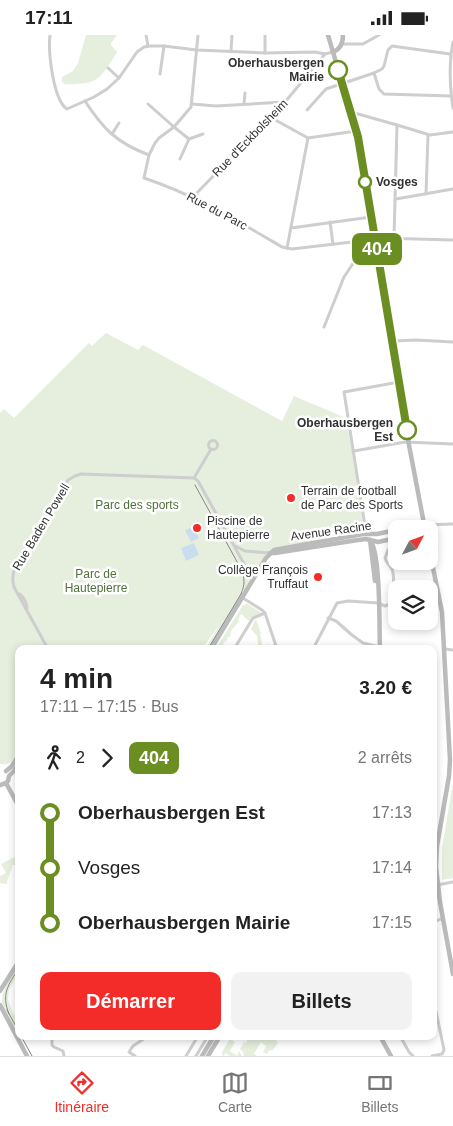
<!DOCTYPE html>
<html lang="fr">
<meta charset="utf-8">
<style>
body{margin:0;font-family:Arial,sans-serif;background:#f2f2f2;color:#222;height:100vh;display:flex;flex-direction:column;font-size:19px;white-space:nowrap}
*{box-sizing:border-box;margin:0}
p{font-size:16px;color:#767676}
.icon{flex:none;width:28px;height:28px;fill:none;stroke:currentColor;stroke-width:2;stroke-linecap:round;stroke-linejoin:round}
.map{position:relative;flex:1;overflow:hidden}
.details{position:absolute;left:15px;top:610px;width:422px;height:395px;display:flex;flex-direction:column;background:#fff;border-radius:10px;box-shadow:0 2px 8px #0003}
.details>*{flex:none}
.badge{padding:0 10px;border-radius:8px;font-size:18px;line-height:32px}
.needle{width:32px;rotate:49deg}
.buttons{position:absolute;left:388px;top:485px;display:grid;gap:10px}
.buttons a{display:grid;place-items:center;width:50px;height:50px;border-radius:10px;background:#fff;box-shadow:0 2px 8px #0003;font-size:25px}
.map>.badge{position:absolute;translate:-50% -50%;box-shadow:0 0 0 2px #fff}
.legs{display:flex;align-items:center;gap:8px;height:55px;padding:0 25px;font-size:16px}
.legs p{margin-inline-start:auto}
.overview{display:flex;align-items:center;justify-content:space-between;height:85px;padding:0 25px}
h1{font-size:28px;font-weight:700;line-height:38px}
.primary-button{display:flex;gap:10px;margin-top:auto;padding:10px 25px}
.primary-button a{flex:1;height:58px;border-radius:10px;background:#f32c29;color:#fff;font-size:20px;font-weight:700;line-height:58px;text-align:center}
.primary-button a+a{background:#f2f2f2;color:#222}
ul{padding:0 25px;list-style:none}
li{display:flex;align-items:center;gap:18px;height:55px;font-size:19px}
li i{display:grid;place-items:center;width:8px;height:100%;margin:0 6px;background:currentColor}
li i::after{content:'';width:12px;height:12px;margin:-6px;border:4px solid;border-radius:50%;background:#fff}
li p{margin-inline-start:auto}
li:first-child i{background:linear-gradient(#0000 50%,currentColor 0)}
li:last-child i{background:linear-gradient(currentColor 50%,#0000 0)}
.status{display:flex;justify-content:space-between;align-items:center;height:35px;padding:0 25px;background:#fff;direction:ltr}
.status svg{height:14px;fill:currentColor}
.menu{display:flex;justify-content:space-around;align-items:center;height:70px;border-top:1px solid #e0e0e0;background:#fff;font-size:14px;color:#767676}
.menu a{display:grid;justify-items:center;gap:2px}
.menu .selected{color:#f32c29}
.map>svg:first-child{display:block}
</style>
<div class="status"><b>17:11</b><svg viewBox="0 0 49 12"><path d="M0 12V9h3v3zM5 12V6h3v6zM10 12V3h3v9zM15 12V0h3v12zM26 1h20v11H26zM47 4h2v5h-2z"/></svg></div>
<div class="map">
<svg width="453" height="1021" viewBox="0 0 453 1021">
<rect width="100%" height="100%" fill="#fff"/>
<!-- green -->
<g fill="#e6efde">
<path d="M 86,0 L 117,0 L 111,8 L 111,10 L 117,17 C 112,25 103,41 95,45 C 88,49 72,50 64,49 L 62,46 L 62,42 L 73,36 L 78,28 Z"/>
<path d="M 106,298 L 138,315 L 143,310 L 282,386 L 294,361 L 346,383 L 352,416 L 364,495 L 342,499 L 269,516 L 248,548 L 245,555 L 243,555 L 241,558 L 243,559 L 209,614 L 205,614 L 220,589 L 202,614 L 19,614 L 19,714 C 13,724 12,731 0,729 L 0,378 L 4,374 L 14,383 L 89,308 L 92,311 Z"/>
<polygon points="246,568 262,578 252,582 249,586 241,579 238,585 239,586 231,596 230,602 228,602 226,607 225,606 223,609 228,613 220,612 216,613 243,570 245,570"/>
<path d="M 261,582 L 264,582 L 256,584 L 261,598 L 260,599 C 262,604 261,607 263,611 L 269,609 L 269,610 L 262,613 L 258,610 L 257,601 L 251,594 L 255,585 Z"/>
<polygon points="453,747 453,843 442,845 442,814"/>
<path d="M 19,820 L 19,830 L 12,830 C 12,837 7,842 7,849 L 0,848 L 0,841 L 6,838 L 1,829 Z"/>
<path d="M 19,929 L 19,937 L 9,955 L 8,965 L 13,978 L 19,990 L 19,997 L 16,995 C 11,987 5,979 2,970 C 0,956 12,941 19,929 Z"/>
<polygon points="243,1001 279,1001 276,1006 278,1008 272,1016 270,1015 267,1019 263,1017 266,1011 261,1007 254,1019 257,1021 244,1021 243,1017 240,1014 244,1007 246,1008 248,1004"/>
<polygon points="230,1004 235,1007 230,1016 237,1021 239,1016 242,1021 230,1021 225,1018 224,1021 222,1020 222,1017"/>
</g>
<!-- water -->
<g fill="#caddef">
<polygon points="193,492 199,503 191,507 185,495"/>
<polygon points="194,508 199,520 186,526 181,513"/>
</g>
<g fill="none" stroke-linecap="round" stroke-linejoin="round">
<!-- street -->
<g stroke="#cecece" stroke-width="3">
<path d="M 50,0 C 48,16 53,65 67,74 L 94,62 L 107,54 L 119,43 L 137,17 L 144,12 L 150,11 L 164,11 L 197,15 L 265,18 L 315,17 L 325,19 L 333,17"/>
<polyline points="146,0 148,11"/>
<path d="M 198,0 L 191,72 L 174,92 L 159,103 L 155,108 L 149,120 L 144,143 C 195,160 236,185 282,212 L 292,214 L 369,205 L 379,203 L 453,205"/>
<path d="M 453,7 C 449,27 450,53 453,73"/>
<polyline points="342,9 363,9 379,0"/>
<polyline points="231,16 232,0"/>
<polyline points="265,18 265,0"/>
<polyline points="108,33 119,43"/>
<polyline points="374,38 379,54 384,59 451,61"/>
<polyline points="160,39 164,11"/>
<path d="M 85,66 C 103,94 117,108 149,120"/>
<polyline points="148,69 174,92 189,104 203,99"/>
<polyline points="192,69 216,71 284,67"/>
<polyline points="244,69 245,58"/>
<polyline points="307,75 326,54 374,38 382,34 384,31 388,15 392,11 450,19"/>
<polyline points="351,77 397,90 430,100 453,97"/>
<polyline points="270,82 308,103 356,96"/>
<polyline points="112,99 119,88"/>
<polyline points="180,124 189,104"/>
<polyline points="426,159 428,100"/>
<polyline points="193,162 285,67 325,19"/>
<polyline points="396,164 453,154"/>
<polyline points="330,187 333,209"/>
<polyline points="291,193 371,182"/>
<polyline points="394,203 397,90"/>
<polyline points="287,213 308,103"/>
<polyline points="324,292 344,242 368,206"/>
<polyline points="393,306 416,305 453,307"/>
<circle cx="213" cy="410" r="4.5"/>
<polyline points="354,416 405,407 453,409"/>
<polyline points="194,443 211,414"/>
<polyline points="424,490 453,489"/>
<polyline points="367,499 365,491 344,357 399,347"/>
<polyline points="235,511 245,516 270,518"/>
<path d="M 20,559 C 24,563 27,568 27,573"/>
<polyline points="243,563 262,575 265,578 277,614"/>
<polyline points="328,583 336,586 352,600 363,608 380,612"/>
<path d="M 48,614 L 14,552 C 12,545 12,540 15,533 L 68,445 L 75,441 L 81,439 L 194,443 L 198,446 L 253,545"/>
<polyline points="234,614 253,583 265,578"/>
<polyline points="268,614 276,610"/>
<path d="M 313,614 L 337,568 L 348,566 L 378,568 L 385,571 L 392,568 L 394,565 C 393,557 395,541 392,534 C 390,530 386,528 385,523 L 388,515 L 396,510"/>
<polyline points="445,614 453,615"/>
<polyline points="437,850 453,847"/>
<polyline points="434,887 443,883"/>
<polyline points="52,1001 52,1010 54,1012 63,1016 64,1021"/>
<polyline points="400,1001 409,1017 413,1021"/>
<polyline points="135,1021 129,1017 133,1011 148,1001"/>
<polyline points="186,1021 198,1001"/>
<polyline points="196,1021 208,1001"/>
<polyline points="432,1021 442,1019 444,1015 436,976 434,973"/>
</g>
<!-- secondary -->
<g stroke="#bbb" stroke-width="4.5">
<polyline points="328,0 358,102 393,306 409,410 425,494"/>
<path d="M 333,17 C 341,14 343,8 343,0"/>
<polyline points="404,494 424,490"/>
<path d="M 370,505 C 381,518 379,593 380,614"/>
<polyline points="370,505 375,546"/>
<polyline points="429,513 442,577 450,725 449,741 437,811 436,832 440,867 453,939"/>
<polyline points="270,518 275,518 358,505 366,504 378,507 396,503"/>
<polyline points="211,614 266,523 274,515 363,499 377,499 396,495"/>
<polyline points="6,736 11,732 19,720"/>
<polyline points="6,748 19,772"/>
<polyline points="0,750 6,748 8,746 9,741 14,736 19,728"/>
<polyline points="0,956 19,926"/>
<polyline points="0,970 27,1021"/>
<polyline points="380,1001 391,1021"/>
<polyline points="202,1021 214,1001"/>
<polyline points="208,1021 220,1001"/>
</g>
<!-- tram -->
<g stroke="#868686" stroke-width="1">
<path d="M 195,450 L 241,534 C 245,543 245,550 241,559 L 208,614"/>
<polyline points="7,975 19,997"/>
<path d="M 9,979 C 1,959 8,950 19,933"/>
<polyline points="21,1001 32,1021"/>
</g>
</g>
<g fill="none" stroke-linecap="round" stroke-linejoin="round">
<defs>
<polyline id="line-1" points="338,35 358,102 407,395"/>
</defs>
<!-- line-1 casing -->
<use href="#line-1" stroke="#fff" stroke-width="11"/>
<!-- line-1 -->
<use href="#line-1" stroke="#6b8e23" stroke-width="8"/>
</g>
<!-- markers -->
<g fill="#fff" stroke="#6b8e23" stroke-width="2.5">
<circle cx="338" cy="35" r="9"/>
<circle cx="365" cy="147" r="6"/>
<circle cx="407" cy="395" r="9"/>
</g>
<g fill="#f32c29" stroke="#fff" stroke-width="2">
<circle cx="291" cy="463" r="5"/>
<circle cx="197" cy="493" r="5"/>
<circle cx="318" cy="542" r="5"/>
</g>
<g text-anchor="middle" stroke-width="5" stroke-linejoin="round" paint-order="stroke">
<!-- stop labels -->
<g font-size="12" font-weight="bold" fill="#313131" stroke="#fff" text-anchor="end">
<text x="324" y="32">Oberhausbergen<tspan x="324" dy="14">Mairie</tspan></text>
<text x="376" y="151" text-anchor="start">Vosges</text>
<text x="393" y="392">Oberhausbergen<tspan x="393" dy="14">Est</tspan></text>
</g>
<!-- street labels -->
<g font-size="12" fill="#313131" stroke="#fff">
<text transform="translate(250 103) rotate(-46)" y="4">Rue d'Eckbolsheim</text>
<text transform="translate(217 176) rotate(28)" y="4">Rue du Parc</text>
<text transform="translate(41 492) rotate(-59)" y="4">Rue Baden Powell</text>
<text transform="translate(331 496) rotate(-8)" y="4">Avenue Racine</text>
</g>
<!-- poi labels -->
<g font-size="12" fill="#313131" stroke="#fff" text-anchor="start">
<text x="301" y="460">Terrain de football<tspan x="301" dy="14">de Parc des Sports</tspan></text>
<text x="207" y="490">Piscine de<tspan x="207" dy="14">Hautepierre</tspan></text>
<text x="308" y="539" text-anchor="end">Collège François<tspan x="308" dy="14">Truffaut</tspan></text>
</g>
<!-- park labels -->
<g font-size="12" fill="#4f713a" stroke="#fff">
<text x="137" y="474">Parc des sports</text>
<text x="96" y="543">Parc de<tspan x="96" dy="14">Hautepierre</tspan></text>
</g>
</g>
</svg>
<div class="buttons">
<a><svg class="needle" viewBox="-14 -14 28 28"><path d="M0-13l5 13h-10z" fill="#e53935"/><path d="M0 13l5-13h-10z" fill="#767676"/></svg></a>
<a><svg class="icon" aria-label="layers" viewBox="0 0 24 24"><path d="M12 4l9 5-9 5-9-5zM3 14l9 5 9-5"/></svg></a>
</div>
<b class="badge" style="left:377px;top:214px;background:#6b8e23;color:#fff">404</b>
<section class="details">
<div class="overview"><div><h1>4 min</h1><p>17:11 – 17:15 · Bus</p></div><b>3.20 €</b></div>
<div class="legs"><svg class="icon" aria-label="walk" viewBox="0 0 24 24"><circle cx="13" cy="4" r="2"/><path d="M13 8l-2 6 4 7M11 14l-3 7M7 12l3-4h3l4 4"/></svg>2<svg class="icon" aria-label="forward" viewBox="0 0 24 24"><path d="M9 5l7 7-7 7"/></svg><b class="badge" style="background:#6b8e23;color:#fff">404</b><p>2 arrêts</p></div>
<ul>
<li><i style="color:#6b8e23"></i><b>Oberhausbergen Est</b><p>17:13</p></li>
<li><i style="color:#6b8e23"></i><span>Vosges</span><p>17:14</p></li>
<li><i style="color:#6b8e23"></i><b>Oberhausbergen Mairie</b><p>17:15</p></li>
</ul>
<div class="primary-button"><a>Démarrer</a><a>Billets</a></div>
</section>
</div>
<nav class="menu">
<a class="selected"><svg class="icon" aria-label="directions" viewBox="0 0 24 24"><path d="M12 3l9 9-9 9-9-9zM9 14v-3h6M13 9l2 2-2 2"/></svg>Itinéraire</a>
<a><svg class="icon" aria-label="map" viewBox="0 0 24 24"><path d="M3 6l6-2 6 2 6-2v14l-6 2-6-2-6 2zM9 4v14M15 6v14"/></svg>Carte</a>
<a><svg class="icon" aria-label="tickets" viewBox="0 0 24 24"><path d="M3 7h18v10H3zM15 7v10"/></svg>Billets</a>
</nav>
